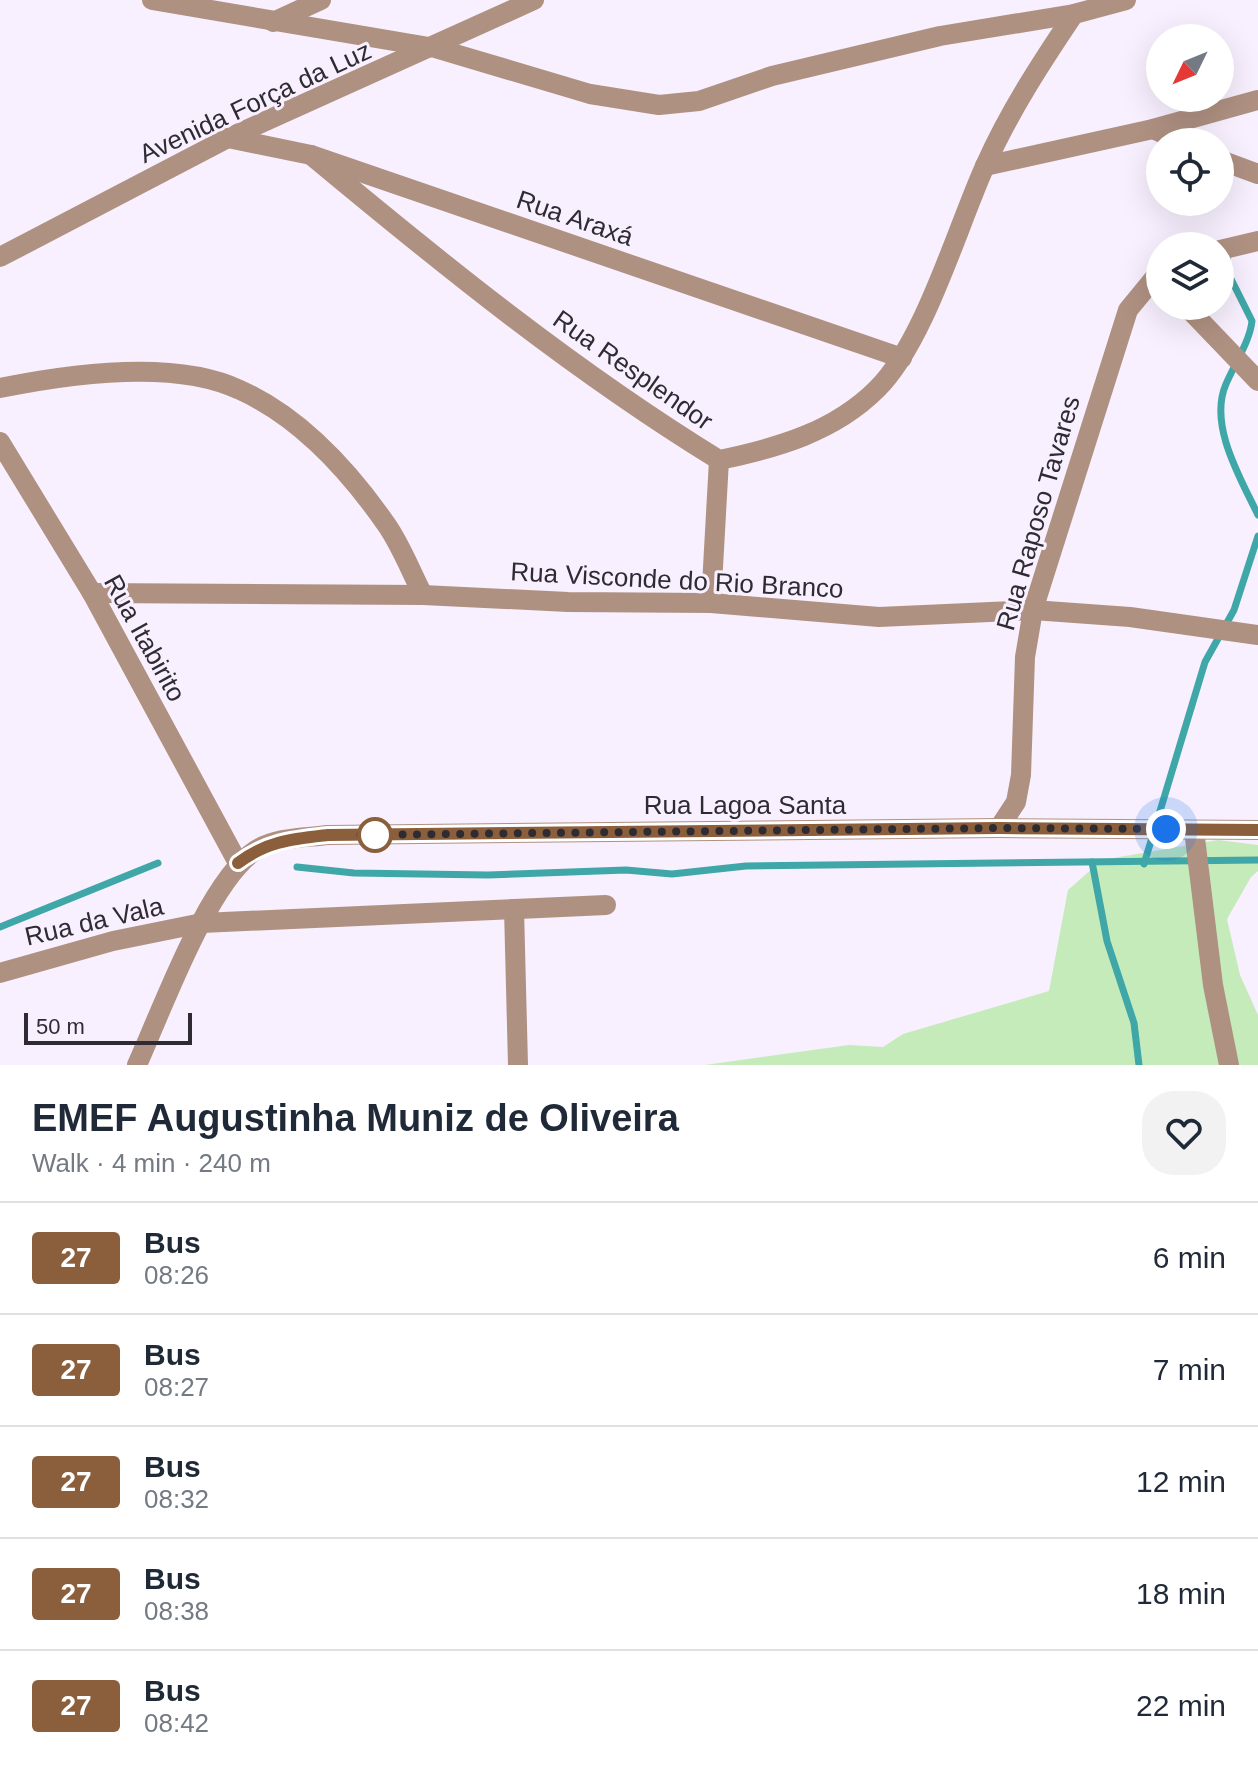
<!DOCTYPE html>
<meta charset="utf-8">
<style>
body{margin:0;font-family:Arial,sans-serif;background:#f2f2f3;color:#1f2937;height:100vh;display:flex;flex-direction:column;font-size:30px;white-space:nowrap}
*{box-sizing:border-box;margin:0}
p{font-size:26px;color:#747a83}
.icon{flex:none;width:44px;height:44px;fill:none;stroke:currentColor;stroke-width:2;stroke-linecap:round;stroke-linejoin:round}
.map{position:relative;height:1065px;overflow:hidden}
.drawer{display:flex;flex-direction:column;background:#fff;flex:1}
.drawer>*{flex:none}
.badge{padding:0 16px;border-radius:6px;font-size:28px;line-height:52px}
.needle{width:52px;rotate:227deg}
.tools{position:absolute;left:1146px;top:24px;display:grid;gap:16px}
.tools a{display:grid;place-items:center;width:88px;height:88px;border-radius:50%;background:#fff;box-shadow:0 8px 32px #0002;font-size:40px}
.scale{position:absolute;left:24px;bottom:20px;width:168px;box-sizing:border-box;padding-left:8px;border:4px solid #2f2b32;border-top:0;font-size:22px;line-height:28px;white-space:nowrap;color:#2f2b32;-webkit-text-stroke:6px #f8f0fe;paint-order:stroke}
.you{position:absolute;width:40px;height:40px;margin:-20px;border:6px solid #fff;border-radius:50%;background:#1a73e8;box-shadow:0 0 0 12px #1a73e833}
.map>.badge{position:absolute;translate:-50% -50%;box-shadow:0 0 0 4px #fff}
.round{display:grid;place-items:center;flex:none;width:84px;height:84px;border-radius:32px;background:#f2f2f3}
.headline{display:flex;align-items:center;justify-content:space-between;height:136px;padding:0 32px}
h1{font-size:38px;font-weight:600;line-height:60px}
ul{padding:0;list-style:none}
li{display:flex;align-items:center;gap:24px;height:112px;padding:0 32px;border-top:2px solid #e0e1e3}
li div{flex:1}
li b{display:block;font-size:30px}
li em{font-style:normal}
li .badge{min-width:88px;font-weight:700;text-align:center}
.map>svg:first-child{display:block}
</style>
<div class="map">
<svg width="1258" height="1065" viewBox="0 0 1258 1065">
<rect width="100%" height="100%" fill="#f8f0fe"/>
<!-- green -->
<polygon fill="#c5ebba" points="1218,840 1258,845 1258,871 1251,877 1227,919 1240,975 1258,1015 1258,1065 705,1065 849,1045 883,1047 903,1034 1049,991 1068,890 1102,860"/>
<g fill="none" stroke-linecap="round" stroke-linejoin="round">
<!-- stream -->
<g stroke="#3fa7a7" stroke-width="7">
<path d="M 1228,252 L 1226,269 L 1252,321 C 1250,341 1234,365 1226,384 C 1208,425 1241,479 1258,515"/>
<polyline points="1092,862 1107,941 1134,1023 1139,1065"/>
<polyline points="1144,864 1205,662 1234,610 1258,536"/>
<polyline points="297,867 354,873 488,875 626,870 672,874 746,866 1258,860"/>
<polyline points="0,927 158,863"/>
</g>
<!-- minor -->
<g stroke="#af9182" stroke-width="20">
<polyline points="152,0 435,48 590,94 659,105 699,101 772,76 940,36 1074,14 1126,0"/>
<polyline points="273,22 321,0"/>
<polyline points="1153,129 1181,142"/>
<polyline points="228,138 311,155 902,358"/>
<path d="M 311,155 C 442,264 574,371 719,460 C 777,448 834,432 877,389 C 924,343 957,228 985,166 C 1009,112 1041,63 1074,14"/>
<polyline points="1220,160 1258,174"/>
<polyline points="985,166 1153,129 1258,100"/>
<polyline points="1220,250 1258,241"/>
<polyline points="0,257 228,138 534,0"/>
<polyline points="1186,306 1258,381"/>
<path d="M 0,388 C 69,374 175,359 240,390 C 300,417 349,471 386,524 C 401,545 411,572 423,595"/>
<polyline points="0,442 92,593 238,863"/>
<polyline points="92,593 423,595 568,602 711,603 879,617 1033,610 1130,617 1258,635"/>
<polyline points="711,603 719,460"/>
<polyline points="999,828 1016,802 1021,775 1025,657 1033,610 1128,310 1160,271"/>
<polyline points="1194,830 1213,985 1229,1065"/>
<polyline points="514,909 518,1065"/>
<polyline points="0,973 113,941 202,923 606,905"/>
<path d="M 137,1065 C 162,1010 208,881 256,850 C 277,837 304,838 328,835 L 999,828 L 1258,830"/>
</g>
</g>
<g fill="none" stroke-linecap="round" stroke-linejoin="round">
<defs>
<path id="line" d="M 238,863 C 267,841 293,839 328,835 L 999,828 L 1258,830"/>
</defs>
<!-- line casing -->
<use href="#line" stroke="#fff" stroke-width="18"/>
<!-- line -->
<use href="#line" stroke="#8b5e3c" stroke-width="12"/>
<!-- walk -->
<polyline stroke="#2f2b32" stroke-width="8" stroke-dasharray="0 14.4" points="375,835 360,835 999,828 1166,829"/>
</g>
<!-- markers -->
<circle fill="#fff" stroke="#8b5e3c" stroke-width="4" cx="375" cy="835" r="16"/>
<g text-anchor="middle" stroke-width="6" stroke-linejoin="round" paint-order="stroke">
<!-- street labels -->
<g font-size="26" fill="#2f2b32" stroke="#f8f0fe">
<text transform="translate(255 102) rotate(-25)" y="9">Avenida Força da Luz</text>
<text transform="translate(575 218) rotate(19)" y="9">Rua Araxá</text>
<text transform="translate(633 370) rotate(35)" y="9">Rua Resplendor</text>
<text transform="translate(1038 513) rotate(-74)" y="9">Rua Raposo Tavares</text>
<text transform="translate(677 580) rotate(3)" y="9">Rua Visconde do Rio Branco</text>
<text transform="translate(145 638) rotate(61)" y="9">Rua Itabirito</text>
<text x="745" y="814">Rua Lagoa Santa</text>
<text transform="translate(94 921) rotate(-13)" y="9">Rua da Vala</text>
</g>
</g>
</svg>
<div class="tools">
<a><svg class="needle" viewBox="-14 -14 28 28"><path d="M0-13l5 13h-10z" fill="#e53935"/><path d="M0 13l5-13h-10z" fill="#747a83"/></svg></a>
<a><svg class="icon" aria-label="locate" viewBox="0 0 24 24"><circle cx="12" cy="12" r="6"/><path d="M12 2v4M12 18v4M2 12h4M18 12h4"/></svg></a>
<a><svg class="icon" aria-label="layers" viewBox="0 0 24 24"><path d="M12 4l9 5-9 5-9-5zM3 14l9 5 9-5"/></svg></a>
</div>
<div class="scale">50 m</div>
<div class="you" style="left:1166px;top:829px"></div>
</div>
<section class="drawer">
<div class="headline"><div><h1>EMEF Augustinha Muniz de Oliveira</h1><p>Walk · 4 min · 240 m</p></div><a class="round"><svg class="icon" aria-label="heart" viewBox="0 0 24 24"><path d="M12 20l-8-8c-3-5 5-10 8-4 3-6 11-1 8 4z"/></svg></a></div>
<ul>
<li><span class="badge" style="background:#8b5e3c;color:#fff">27</span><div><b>Bus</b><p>08:26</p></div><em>6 min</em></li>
<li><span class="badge" style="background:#8b5e3c;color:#fff">27</span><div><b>Bus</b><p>08:27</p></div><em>7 min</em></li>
<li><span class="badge" style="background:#8b5e3c;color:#fff">27</span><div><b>Bus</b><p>08:32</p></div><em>12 min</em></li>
<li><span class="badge" style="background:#8b5e3c;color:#fff">27</span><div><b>Bus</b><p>08:38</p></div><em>18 min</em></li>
<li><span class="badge" style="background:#8b5e3c;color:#fff">27</span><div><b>Bus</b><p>08:42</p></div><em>22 min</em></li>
</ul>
</section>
